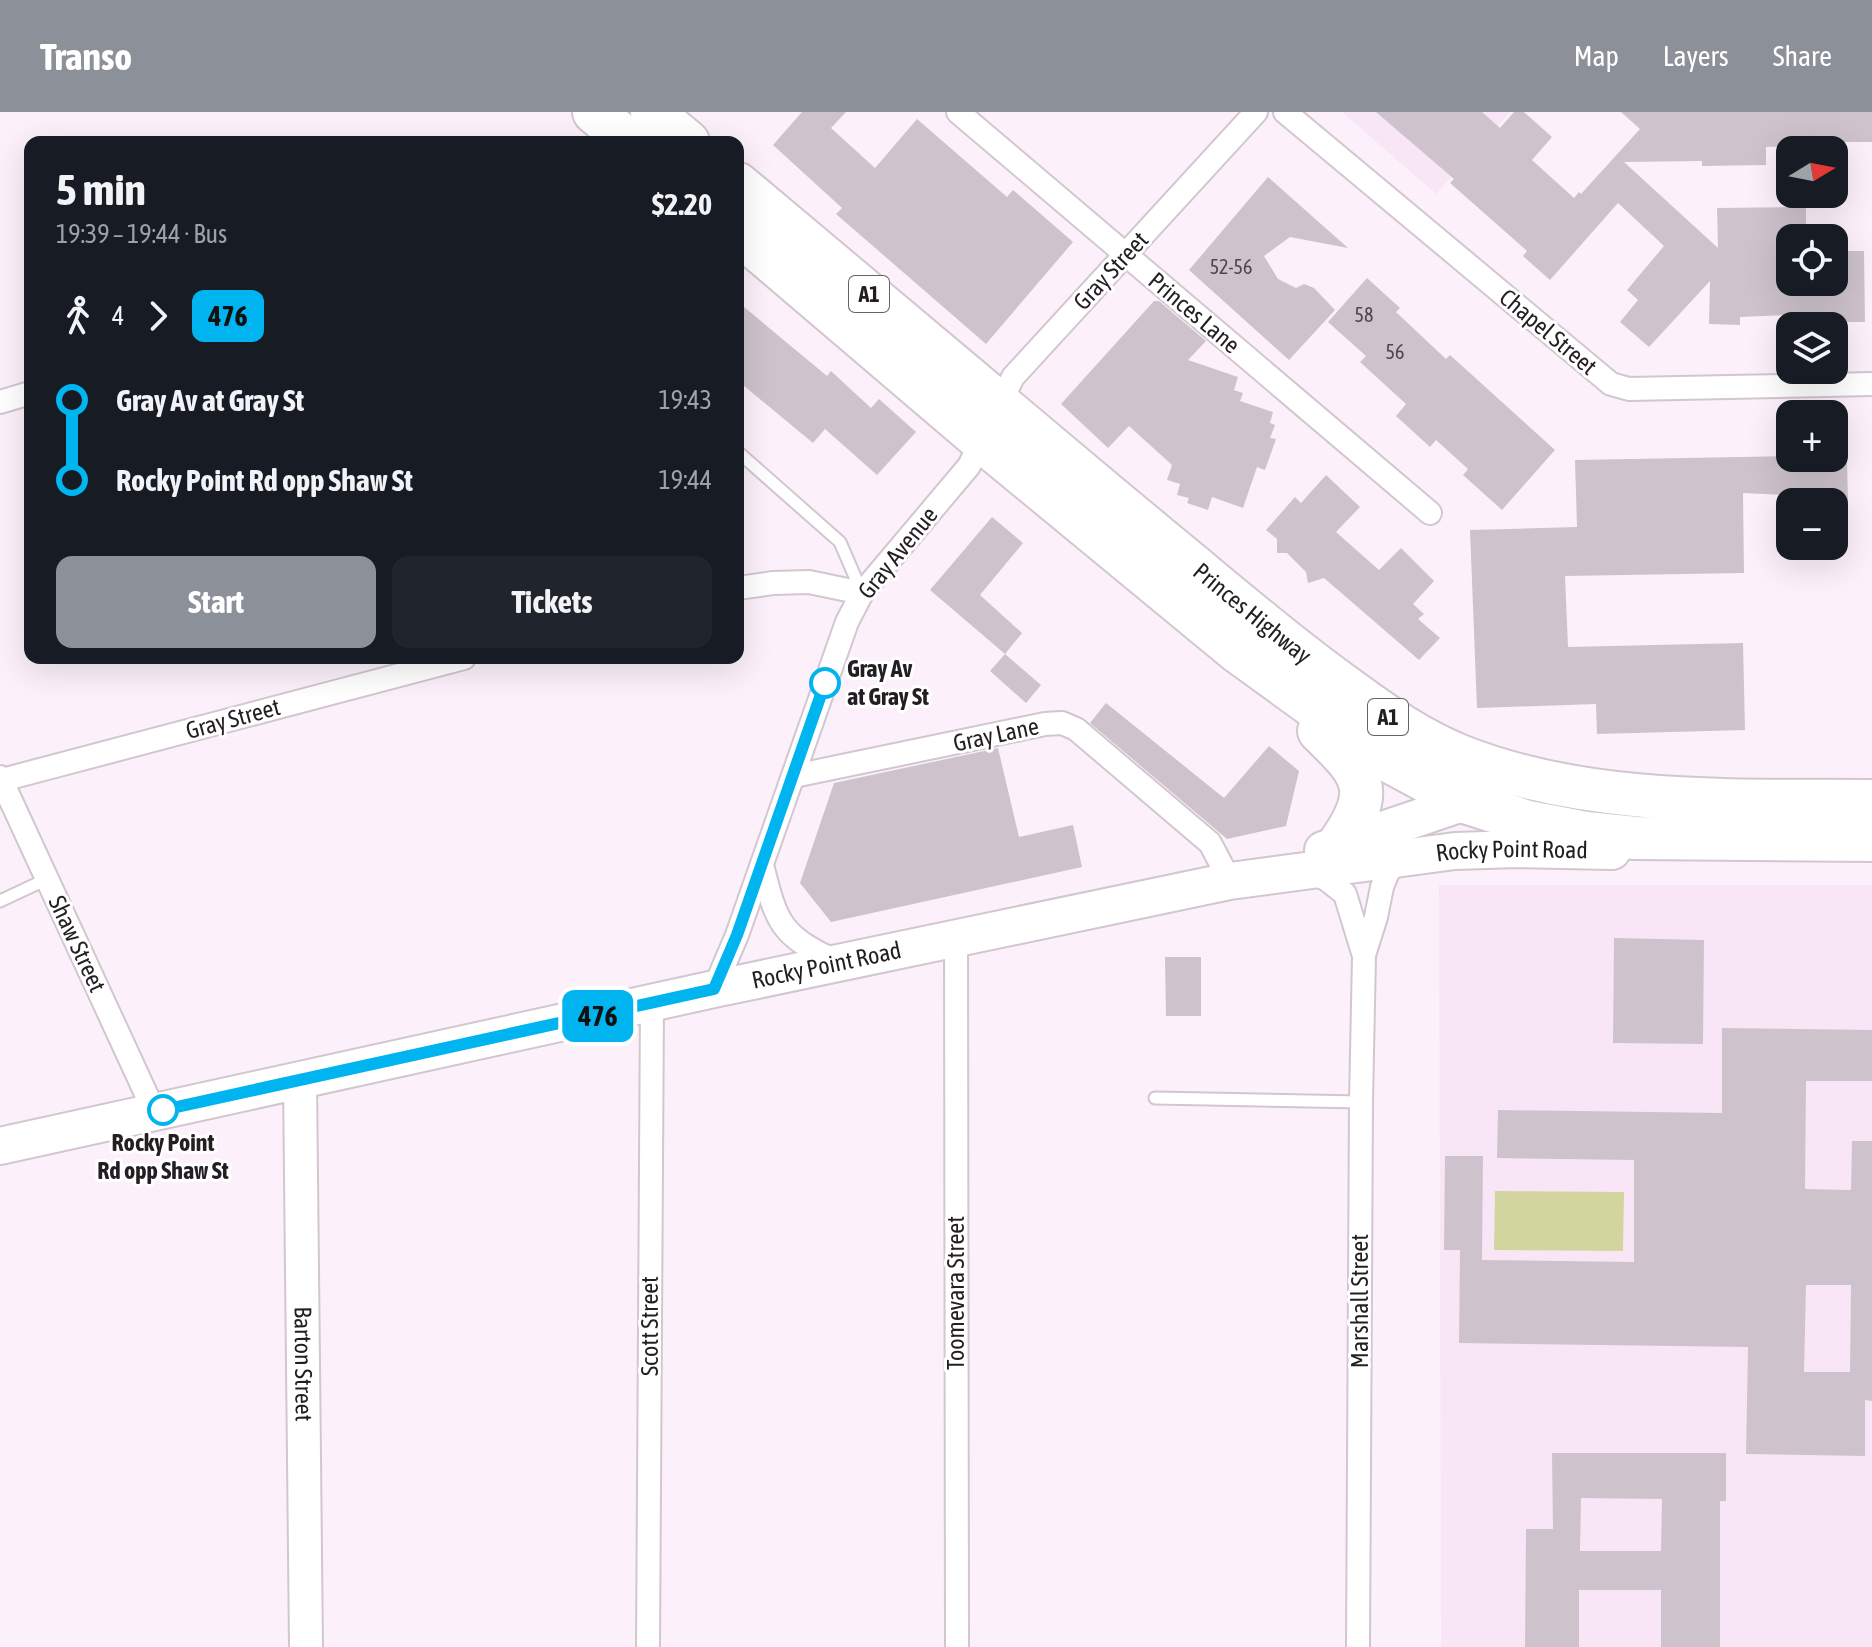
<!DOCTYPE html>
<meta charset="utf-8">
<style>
body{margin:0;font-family:"Asap Condensed",sans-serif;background:#20242c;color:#f1f3f6;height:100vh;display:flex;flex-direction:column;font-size:30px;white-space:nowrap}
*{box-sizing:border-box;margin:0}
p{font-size:26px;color:#9ea1a6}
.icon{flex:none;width:44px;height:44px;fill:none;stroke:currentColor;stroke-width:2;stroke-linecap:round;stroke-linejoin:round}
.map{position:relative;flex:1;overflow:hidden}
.drawer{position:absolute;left:24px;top:24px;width:720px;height:528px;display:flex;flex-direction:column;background:#171b24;border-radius:16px;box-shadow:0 8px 32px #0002}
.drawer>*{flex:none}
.badge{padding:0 16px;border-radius:12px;font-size:28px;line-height:52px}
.needle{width:52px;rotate:80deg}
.controls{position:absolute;left:1776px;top:24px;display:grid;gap:16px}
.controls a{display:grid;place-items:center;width:72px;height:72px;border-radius:16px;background:#171b24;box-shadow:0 8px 32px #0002;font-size:40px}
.map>.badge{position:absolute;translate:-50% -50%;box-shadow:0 0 0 4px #fff}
.legs{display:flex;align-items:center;gap:12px;height:88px;padding:0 32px;font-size:26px}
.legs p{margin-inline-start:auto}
.summary{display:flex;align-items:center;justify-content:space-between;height:136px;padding:0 32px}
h1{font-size:44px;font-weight:700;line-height:60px}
.cta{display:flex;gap:16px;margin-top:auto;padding:16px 32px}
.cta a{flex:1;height:92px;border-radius:16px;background:#8c9099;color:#fff;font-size:32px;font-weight:700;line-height:92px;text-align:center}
.cta a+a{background:#20242c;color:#f1f3f6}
ul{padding:0 32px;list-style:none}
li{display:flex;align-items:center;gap:28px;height:80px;font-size:30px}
li i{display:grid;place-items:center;width:12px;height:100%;margin:0 10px;background:currentColor}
li i::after{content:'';width:20px;height:20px;margin:-10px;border:6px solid;border-radius:50%;background:#171b24}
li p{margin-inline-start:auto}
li:first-child i{background:linear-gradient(#0000 50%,currentColor 0)}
li:last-child i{background:linear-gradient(currentColor 50%,#0000 0)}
header{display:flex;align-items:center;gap:48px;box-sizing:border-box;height:112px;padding:0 40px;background:#8c9099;color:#fff}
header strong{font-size:38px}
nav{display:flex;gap:44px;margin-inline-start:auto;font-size:28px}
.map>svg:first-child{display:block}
</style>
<header>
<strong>Transo</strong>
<nav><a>Map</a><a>Layers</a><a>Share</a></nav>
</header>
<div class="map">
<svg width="1872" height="1535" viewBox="0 0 1872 1535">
<rect width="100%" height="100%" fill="#fcf1fb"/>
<!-- built -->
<g fill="#f8e6f6">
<polygon points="1342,0 1510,0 1436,82"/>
<polygon points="1439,773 1872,773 1872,1535 1441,1535"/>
</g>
<!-- green -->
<polygon fill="#d3d59f" points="1495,1079 1624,1080 1623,1139 1494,1138"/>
<!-- building -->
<g fill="#cec3cd" fill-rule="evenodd">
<polygon points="802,0 846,0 831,16 875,56 917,7 1007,85 1013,78 1073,130 986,232 836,102 842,96 773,33"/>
<polygon points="1376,0 1482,0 1500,16 1514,0 1524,0 1552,25 1532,48 1574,86 1579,80 1581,82 1640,17 1621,0 1872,0 1872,30 1821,30 1821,33 1766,35 1766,53 1702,54 1702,49 1624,50 1718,136 1717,96 1806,95 1806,126 1790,126 1790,170 1834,170 1834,139 1864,139 1865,210 1808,210 1808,214 1784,214 1784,203 1740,205 1740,213 1709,212 1710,169 1649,235 1620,210 1638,188 1627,178 1664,134 1618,91 1550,168 1523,144 1527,139 1450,71 1454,67"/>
<polygon points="1268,65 1348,136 1290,125 1264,144 1278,167 1296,176 1304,172 1314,176 1335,198 1289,248 1189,158"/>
<polygon points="1367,166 1400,196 1396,200 1446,247 1450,243 1555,338 1502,398 1463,363 1468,357 1436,328 1430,335 1396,304 1406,292 1360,250 1366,244 1328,210"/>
<polygon points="1154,189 1159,189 1206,229 1188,248 1238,265 1234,278 1243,281 1240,289 1273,300 1270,311 1275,313 1270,326 1276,327 1265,358 1257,355 1243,396 1212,385 1208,398 1187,391 1189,386 1177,383 1180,372 1167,368 1172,353 1129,314 1108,336 1061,292"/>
<polygon points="738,190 827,264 831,259 871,296 879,287 916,320 877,363 825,317 813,331 738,269"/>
<polygon points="1790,344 1810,346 1810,350 1847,349 1848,390 1785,390 1785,383 1743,381 1744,461 1565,464 1568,535 1743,531 1745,618 1597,622 1596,592 1477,596 1470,418 1577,415 1575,348"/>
<polygon points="1326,363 1360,395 1336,420 1379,458 1401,436 1434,469 1413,492 1424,502 1418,507 1440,526 1419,548 1324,466 1308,471 1306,460 1287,441 1277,441 1277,427 1266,418 1295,385 1301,391"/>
<polygon points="992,405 1023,431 980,483 1022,521 1005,542 930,478"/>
<polygon points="1005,542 1041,573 1026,591 990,559"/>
<polygon points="1106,591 1224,686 1269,634 1299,659 1286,714 1227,727 1090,611"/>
<polygon points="998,636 1019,725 1073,713 1082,755 831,810 800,771 834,671"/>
<polygon points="1614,826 1704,828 1703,932 1613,931"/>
<polygon points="1165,845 1201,845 1201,904 1166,904"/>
<path d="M 1722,916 L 1872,918 L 1872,969 L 1806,969 L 1805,1077 L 1851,1078 L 1852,1029 L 1872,1029 L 1872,1289 L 1865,1288 L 1865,1344 L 1746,1342 L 1748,1235 L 1459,1231 L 1460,1138 L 1444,1138 L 1445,1044 L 1483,1044 L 1482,1148 L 1634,1150 L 1634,1048 L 1497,1046 L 1498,998 L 1722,1001 ZM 1806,1173 L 1851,1173 L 1850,1260 L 1804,1260 Z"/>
<path d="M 1552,1341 L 1726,1341 L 1726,1389 L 1720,1389 L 1720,1535 L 1661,1535 L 1661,1478 L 1579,1478 L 1579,1535 L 1525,1535 L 1526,1417 L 1553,1417 ZM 1581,1386 L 1662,1387 L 1661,1439 L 1580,1439 Z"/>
</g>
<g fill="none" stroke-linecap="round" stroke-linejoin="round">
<defs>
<g id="lane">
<polyline points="738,340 840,430 862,481"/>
<polyline points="0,789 47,767"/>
<polyline points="1155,986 1361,990"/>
</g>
<g id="street">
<polyline points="958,0 1430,401"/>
<polyline points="1285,0 1611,272 1629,277 1872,272"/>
<polyline points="0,290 30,281"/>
<polyline points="738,476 773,471 809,470 862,481"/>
<polyline points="794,664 1045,612 1062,611 1076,617 1210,731 1230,769"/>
<polyline points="0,665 154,999"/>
<polyline points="2,668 464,546"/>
<path d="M 762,753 C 777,812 780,823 837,850"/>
<polyline points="1309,760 1326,767 1345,782 1364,844 1361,990 1358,1535"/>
<polyline points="956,826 957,1535"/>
<polyline points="1364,843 1376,805 1382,775 1388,760 1403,745"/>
<polyline points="714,877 737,823 847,510 862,481 969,354 1013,265 1256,0"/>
<polyline points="648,1535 652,892"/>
</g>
<g id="secondary">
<path id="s1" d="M 300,968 L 306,1535"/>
</g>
<g id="primary">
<polyline points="1323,738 1483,684"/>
<path id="s2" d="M 0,1034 L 714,877 L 1230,769 L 1455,739 L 1517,737 L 1612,739"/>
</g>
<g id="highway">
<polyline points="594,0 630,30"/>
<polyline points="652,0 688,30"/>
<path id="s3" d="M 738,72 C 881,192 1023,312 1166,431 C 1227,481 1286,532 1350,578 C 1384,603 1420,628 1460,644 C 1589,695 1735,688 1872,689"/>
<polyline points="738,121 982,329 1238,540 1387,648 1465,690 1528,710 1586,721 1635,726 1872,728"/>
<path d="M 1319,619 C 1363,662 1378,677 1338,733"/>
</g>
</defs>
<!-- lane casing -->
<use href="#lane" stroke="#d2c6d1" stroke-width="15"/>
<!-- street casing -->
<use href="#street" stroke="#d2c6d1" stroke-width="26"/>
<!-- secondary casing -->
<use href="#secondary" stroke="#d2c6d1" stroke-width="36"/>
<!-- primary casing -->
<use href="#primary" stroke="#d2c6d1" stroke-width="40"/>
<!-- highway casing -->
<use href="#highway" stroke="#d2c6d1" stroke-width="46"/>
<!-- lane -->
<use href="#lane" stroke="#fff" stroke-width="11"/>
<!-- street -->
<use href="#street" stroke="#fff" stroke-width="22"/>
<!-- secondary -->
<use href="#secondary" stroke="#fff" stroke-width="32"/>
<!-- primary -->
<use href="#primary" stroke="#fff" stroke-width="36"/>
<!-- highway -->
<use href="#highway" stroke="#fff" stroke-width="42"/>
</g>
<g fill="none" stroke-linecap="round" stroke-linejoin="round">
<defs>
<polyline id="line-1" points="163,998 714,877 737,823 825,571"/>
</defs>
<!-- line-1 casing -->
<use href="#line-1" stroke="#fff" stroke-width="18"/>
<!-- line-1 -->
<use href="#line-1" stroke="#00b5ef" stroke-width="12"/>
</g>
<!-- markers -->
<g fill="#fff" stroke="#00b5ef" stroke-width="4">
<circle cx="825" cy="571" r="14"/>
<circle cx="163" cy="998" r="14"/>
</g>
<g text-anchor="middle" stroke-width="6" stroke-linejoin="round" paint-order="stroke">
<!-- number labels -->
<g font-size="20" fill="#4d474d">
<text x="1231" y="162">52-56</text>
<text x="1364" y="210">58</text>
<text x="1395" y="247">56</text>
</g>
<!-- shield labels -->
<g fill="#fff" stroke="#646264" stroke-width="2">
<rect x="849" y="164" width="40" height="36" rx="6"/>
<rect x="1368" y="587" width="40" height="36" rx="6"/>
</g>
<g font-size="22" font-weight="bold" fill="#221e22">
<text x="869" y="190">A1</text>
<text x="1388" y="613">A1</text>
</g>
<!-- street labels -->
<g font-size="24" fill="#221e22" stroke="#fff">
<text transform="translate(1111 159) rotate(-47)" y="8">Gray Street</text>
<text transform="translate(1194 201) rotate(40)" y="8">Princes Lane</text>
<text transform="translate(1548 220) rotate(40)" y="8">Chapel Street</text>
<text transform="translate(898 441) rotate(-51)" y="8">Gray Avenue</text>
<text dy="8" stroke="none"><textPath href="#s3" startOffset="670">Princes Highway</textPath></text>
<text transform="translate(233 607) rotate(-15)" y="8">Gray Street</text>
<text transform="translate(996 623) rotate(-12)" y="8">Gray Lane</text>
<text dy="8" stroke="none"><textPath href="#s2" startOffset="1542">Rocky Point Road</textPath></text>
<text transform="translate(77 832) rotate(65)" y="8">Shaw Street</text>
<text dy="8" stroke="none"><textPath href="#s2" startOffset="846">Rocky Point Road</textPath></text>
<text transform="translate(956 1181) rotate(-90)" y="8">Toomevara Street</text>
<text transform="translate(1360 1189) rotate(-90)" y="8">Marshall Street</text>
<text transform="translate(650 1214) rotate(-90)" y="8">Scott Street</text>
<text dy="8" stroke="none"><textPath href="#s1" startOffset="284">Barton Street</textPath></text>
</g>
<!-- stop labels -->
<g font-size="24" font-weight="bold" fill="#221e22" stroke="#fff" text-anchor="start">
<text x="847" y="565">Gray Av<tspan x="847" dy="28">at Gray St</tspan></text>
<text x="163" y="1039" text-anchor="middle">Rocky Point<tspan x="163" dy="28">Rd opp Shaw St</tspan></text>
</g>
</g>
</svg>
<div class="controls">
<a><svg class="needle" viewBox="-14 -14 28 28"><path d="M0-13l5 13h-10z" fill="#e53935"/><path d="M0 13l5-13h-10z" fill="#9ea1a6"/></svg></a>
<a><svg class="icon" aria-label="locate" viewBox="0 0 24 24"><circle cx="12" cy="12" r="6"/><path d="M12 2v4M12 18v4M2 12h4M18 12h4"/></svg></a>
<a><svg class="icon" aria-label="layers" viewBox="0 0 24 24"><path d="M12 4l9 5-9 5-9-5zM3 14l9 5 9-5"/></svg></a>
<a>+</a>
<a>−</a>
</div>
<b class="badge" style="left:598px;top:904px;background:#00b5ef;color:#111">476</b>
<section class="drawer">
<div class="summary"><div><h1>5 min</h1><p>19:39 – 19:44 · Bus</p></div><b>$2.20</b></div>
<div class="legs"><svg class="icon" aria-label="walk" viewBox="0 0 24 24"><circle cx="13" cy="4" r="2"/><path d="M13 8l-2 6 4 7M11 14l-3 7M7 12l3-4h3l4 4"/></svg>4<svg class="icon" aria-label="forward" viewBox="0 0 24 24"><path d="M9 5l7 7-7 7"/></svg><b class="badge" style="background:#00b5ef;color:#111">476</b></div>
<ul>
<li><i style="color:#00b5ef"></i><b>Gray Av at Gray St</b><p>19:43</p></li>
<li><i style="color:#00b5ef"></i><b>Rocky Point Rd opp Shaw St</b><p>19:44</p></li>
</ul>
<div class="cta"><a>Start</a><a>Tickets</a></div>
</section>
</div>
